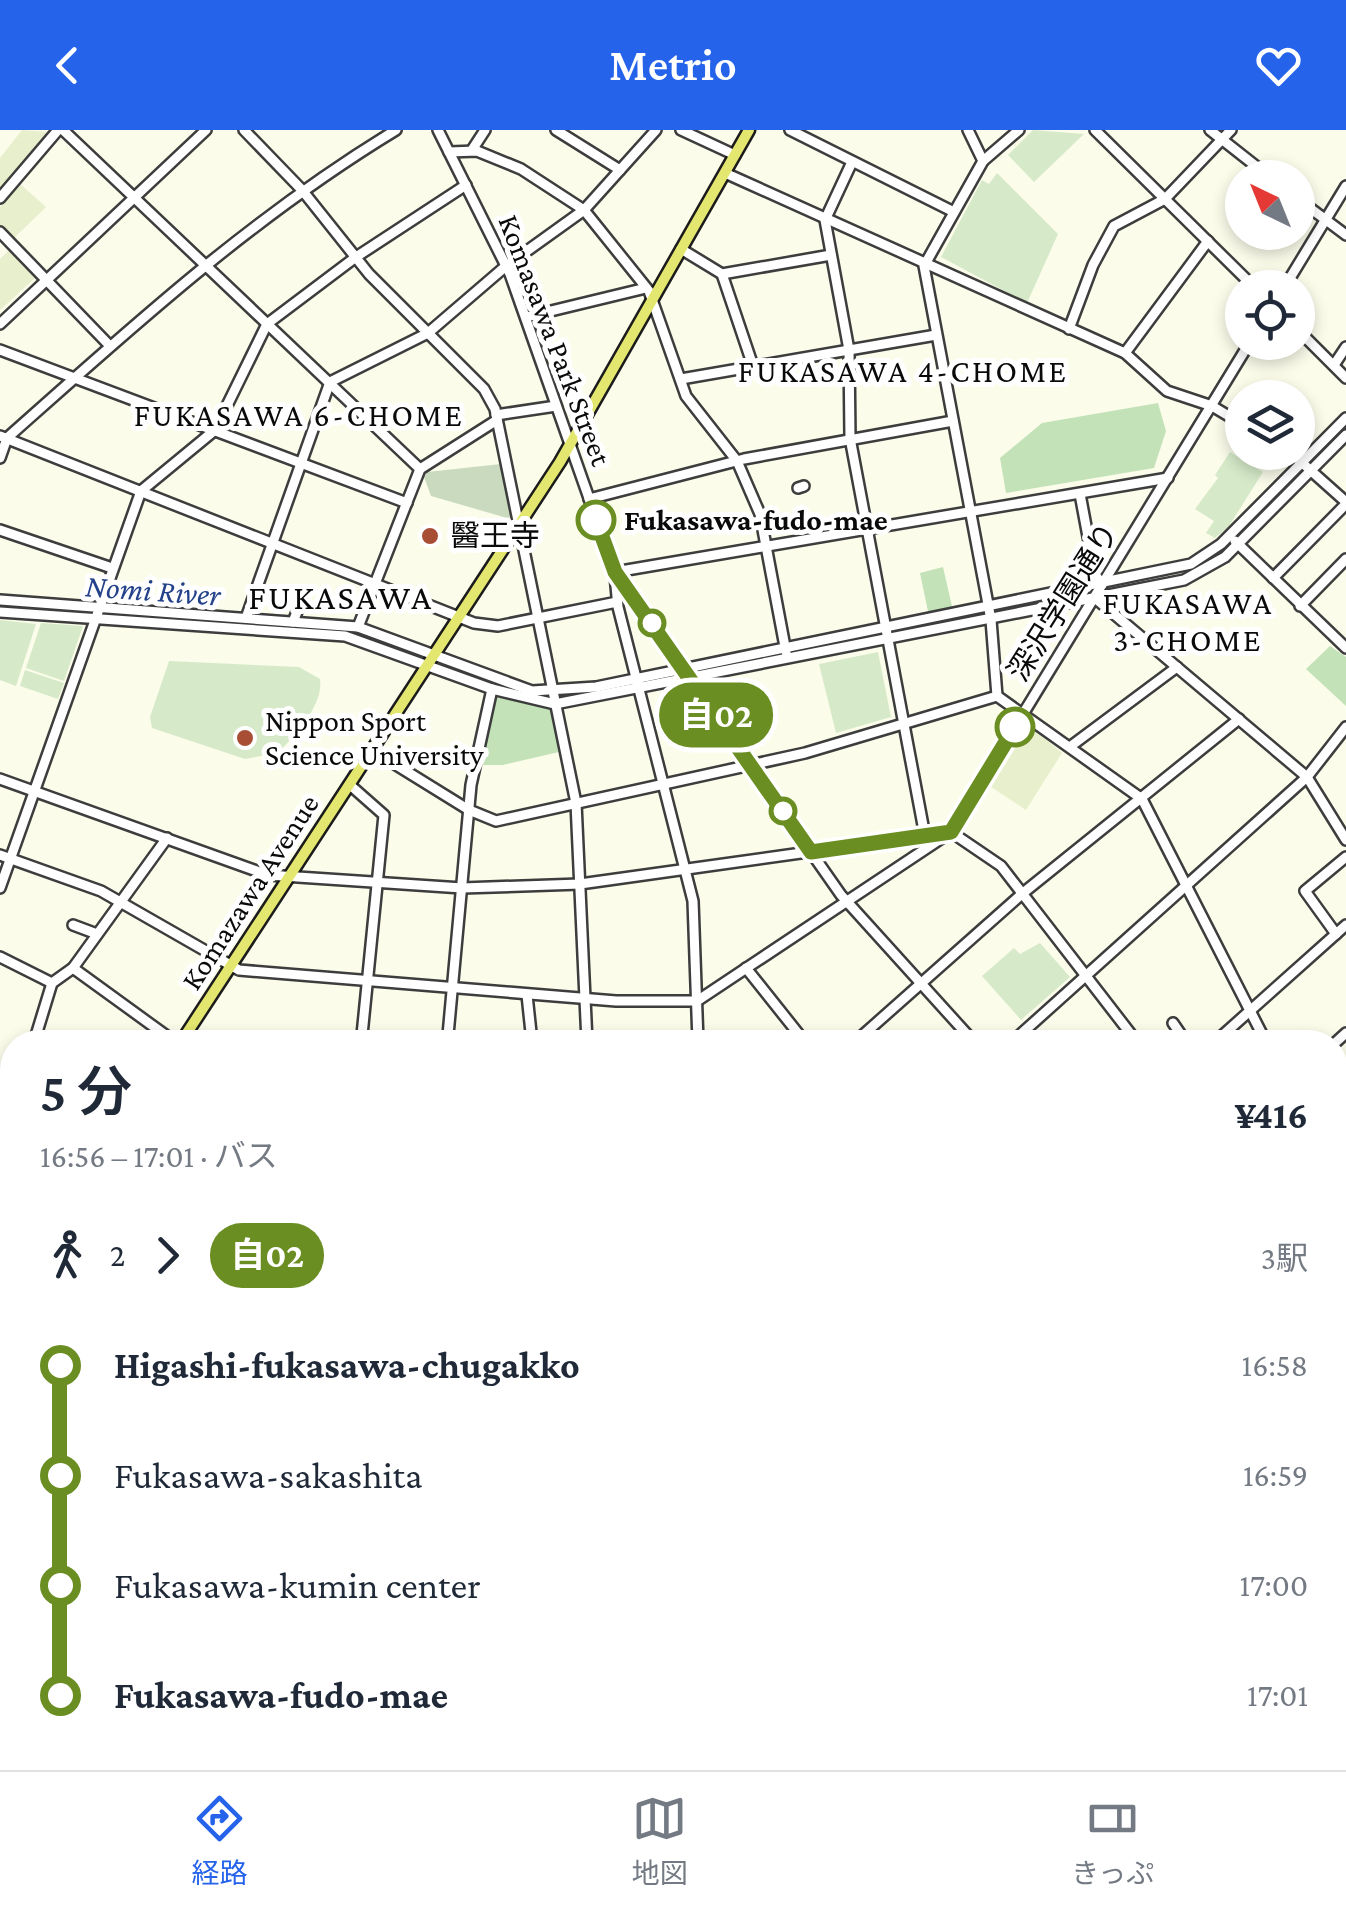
<!DOCTYPE html>
<html lang="ja">
<meta charset="utf-8">
<style>
body{margin:0;font-family:"Crimson Pro","Noto Sans JP",serif;background:#f6f6f7;color:#1f2937;height:100vh;display:flex;flex-direction:column;font-size:38px;white-space:nowrap}
*{box-sizing:border-box;margin:0}
p{font-size:32px;color:#747a83}
.icon{flex:none;width:55px;height:55px;fill:none;stroke:currentColor;stroke-width:2;stroke-linecap:round;stroke-linejoin:round}
.map{position:relative;flex:1;overflow:hidden}
.sheet{position:absolute;left:0px;top:900px;width:1348px;height:740px;display:flex;flex-direction:column;background:#fff;border-radius:40px 40px 0 0;box-shadow:0 5px 15px #0003}
.sheet>*{flex:none}
.badge{padding:0 20px;border-radius:32px;font-size:35px;line-height:65px}
.needle{width:65px;rotate:317deg}
.fabs{position:absolute;left:1225px;top:30px;display:grid;gap:20px}
.fabs a{display:grid;place-items:center;width:90px;height:90px;border-radius:50%;background:#fff;box-shadow:0 5px 15px #0003;font-size:50px}
.map>.badge{position:absolute;translate:-50% -50%;box-shadow:0 0 0 5px #fff}
.legs{display:flex;align-items:center;gap:15px;height:110px;padding:0 40px;font-size:32px}
.legs p{margin-inline-start:auto}
.headline{display:flex;align-items:center;justify-content:space-between;height:170px;padding:0 40px}
h1{font-size:55px;font-weight:600;line-height:75px}
ul{padding:0 40px;list-style:none}
li{display:flex;align-items:center;gap:35px;height:110px;font-size:38px}
li i{display:grid;place-items:center;width:15px;height:100%;margin:0 12px;background:currentColor}
li i::after{content:'';width:25px;height:25px;margin:-12px;border:8px solid;border-radius:50%;background:#fff}
li p{margin-inline-start:auto}
li:first-child i{background:linear-gradient(#0000 50%,currentColor 0)}
li:last-child i{background:linear-gradient(currentColor 50%,#0000 0)}
header{display:flex;justify-content:space-between;align-items:center;height:130px;padding:0 40px;background:#2563eb;color:#fff;font-size:45px;font-weight:600}
.dock{display:flex;justify-content:space-around;align-items:center;height:140px;border-top:2px solid #e0e1e3;background:#fff;font-size:28px;color:#747a83}
.dock a{display:grid;justify-items:center;gap:5px}
.dock .active{color:#2563eb}
.map>svg:first-child{display:block}
</style>
<header><svg class="icon" aria-label="back" viewBox="0 0 24 24"><path d="M15 5l-7 7 7 7"/></svg>Metrio<svg class="icon" aria-label="heart" viewBox="0 0 24 24"><path d="M12 20l-8-8c-3-5 5-10 8-4 3-6 11-1 8 4z"/></svg></header>
<div class="map">
<svg width="1346" height="1640" viewBox="0 0 1346 1640">
<rect width="100%" height="100%" fill="#fbfcea"/>
<!-- farmland -->
<g fill="#e8efcd">
<polygon points="22,0 50,2 0,60 0,28"/>
<polygon points="20,54 46,77 13,109 0,95 0,77"/>
<polygon points="9,120 35,148 0,180 0,129"/>
<polygon points="1029,595 1062,623 1026,680 988,655 1023,596"/>
<polygon points="375,1628 416,1628 430,1640 363,1640"/>
</g>
<!-- green -->
<g fill="#c3e2b8">
<polygon points="1158,273 1166,301 1154,338 1006,363 1000,328 1042,293"/>
<polygon points="943,437 953,481 929,486 920,443"/>
<polygon points="0,474 357,500 417,519 414,525 351,505 0,480"/>
<polygon points="1330,516 1346,527 1346,576 1306,539"/>
<polygon points="496,563 553,578 563,621 503,635 479,635"/>
</g>
<!-- cemetery -->
<polygon fill="#cadabf" points="501,334 512,387 507,388 431,366 424,347 427,342"/>
<!-- pitch -->
<g fill="#d6eac9">
<polygon points="1033,0 1084,4 1034,52 1008,25"/>
<polygon points="997,43 1058,104 1027,173 941,127 982,50 989,54"/>
<polygon points="1230,322 1263,342 1229,396 1215,408 1206,403 1214,391 1195,379 1218,348 1215,345"/>
<polygon points="0,490 36,494 16,556 0,550"/>
<polygon points="41,493 83,496 64,551 26,538"/>
<polygon points="878,522 891,587 836,603 819,534"/>
<path d="M 169,531 L 299,537 L 320,549 C 324,575 295,605 278,623 L 245,629 L 152,598 L 150,587 Z"/>
<polygon points="25,540 64,553 58,569 20,556"/>
<polygon points="1040,813 1070,847 1021,890 982,846 1014,818 1020,824"/>
</g>
<g fill="none" stroke-linecap="round" stroke-linejoin="round">
<!-- river -->
<g stroke="#b5c9ed" stroke-width="14">
<polyline points="0,476 302,497 392,513"/>
<polyline points="0,1514 12,1526"/>
<polyline points="117,1628 130,1640"/>
</g>
<defs>
<g id="minor">
<polyline points="63,0 420,339"/>
<polyline points="244,0 302,60 369,144 484,259 495,279 576,673 587,912"/>
<polyline points="438,0 510,144 615,442 841,765 974,912"/>
<polyline points="556,0 620,40"/>
<polyline points="681,0 735,25"/>
<polyline points="790,0 954,82"/>
<polyline points="968,0 983,31"/>
<polyline points="1095,0 1255,158"/>
<polyline points="1210,0 1271,48"/>
<polyline points="472,20 485,0"/>
<polyline points="449,22 477,21 521,39 584,80 649,161 686,266 737,331 760,384 786,522"/>
<polyline points="852,32 825,90 849,220 850,308 925,706"/>
<polyline points="725,43 1125,223 1167,261 1212,276 1242,294"/>
<polyline points="0,68 58,0"/>
<polyline points="1298,69 1346,105"/>
<polyline points="0,102 110,216"/>
<polyline points="681,119 722,144 831,125"/>
<polyline points="722,144 753,236"/>
<polyline points="1284,158 1346,56"/>
<polyline points="526,187 646,158"/>
<polyline points="0,194 206,0"/>
<polyline points="1069,199 1093,135 1114,96 1165,69 1231,0"/>
<polyline points="1298,200 1346,248"/>
<polyline points="0,220 407,373"/>
<polyline points="1125,223 1208,111"/>
<polyline points="1334,235 1346,217"/>
<polyline points="681,249 936,205"/>
<polyline points="496,285 556,276"/>
<polyline points="0,306 474,493 498,496 617,472"/>
<polyline points="1290,322 1346,372"/>
<path d="M 0,328 L 7,308 C 133,196 251,88 396,0"/>
<polyline points="798,358 804,356"/>
<polyline points="1080,364 1095,444 1102,455"/>
<polyline points="589,369 744,329 953,291"/>
<polyline points="0,400 112,438"/>
<polyline points="1235,411 1346,518"/>
<polyline points="615,442 1168,348"/>
<polyline points="615,445 618,477 693,771 698,912"/>
<polyline points="1273,448 1346,374"/>
<polyline points="1095,468 1307,647 1346,710"/>
<polyline points="0,470 358,497 532,561 596,557 1191,434 1221,414 1346,288"/>
<polyline points="1300,476 1346,429"/>
<polyline points="0,482 345,506 492,559 555,574 1184,450 1225,427 1346,305"/>
<polyline points="246,488 330,252 428,203 506,136 584,80 656,0"/>
<polyline points="293,492 300,474"/>
<polyline points="358,497 420,339 497,290"/>
<polyline points="997,566 991,490 924,136 983,31 1019,0"/>
<polyline points="1071,616 1177,537"/>
<polyline points="372,620 469,680 496,691 805,623 997,566 1142,669 1266,912"/>
<polyline points="0,649 268,745 462,758 580,754 951,702 1001,736 1137,912"/>
<polyline points="350,655 384,685 362,905"/>
<polyline points="0,725 101,761 239,840 616,871 697,871 951,702 1250,212"/>
<polyline points="0,758 141,361 215,300 267,194 356,127 466,55"/>
<polyline points="73,795 97,804"/>
<polyline points="1336,804 1305,761 1346,727"/>
<polyline points="0,827 52,853 73,838 175,912"/>
<polyline points="73,838 167,708"/>
<polyline points="746,838 805,912"/>
<polyline points="527,865 532,912"/>
<polyline points="1173,893 1186,912"/>
<polyline points="448,905 471,655 492,559"/>
<polyline points="34,912 52,853"/>
<polyline points="855,912 1023,763 1239,589"/>
<polyline points="1012,912 1307,647 1346,597"/>
<polyline points="1215,912 1346,795"/>
<polyline points="1335,913 1346,903"/>
<polyline points="1335,1002 1346,1016"/>
<polyline points="0,1011 12,978"/>
<polyline points="0,1027 12,1035"/>
<polyline points="1335,1042 1346,1031"/>
<polyline points="0,1109 12,1114"/>
<polyline points="1335,1159 1346,1170"/>
<polyline points="0,1214 12,1223"/>
<polyline points="1335,1235 1346,1235"/>
<polyline points="1335,1306 1346,1300"/>
<polyline points="1335,1370 1346,1376"/>
<polyline points="0,1400 12,1403"/>
<polyline points="0,1506 12,1518"/>
<polyline points="0,1562 12,1549"/>
<polyline points="1335,1576 1346,1570"/>
<polyline points="0,1624 17,1640"/>
<polyline points="125,1628 138,1640"/>
<polyline points="244,1628 257,1640"/>
<polyline points="425,1628 438,1640"/>
<polyline points="558,1628 569,1640"/>
<polyline points="755,1628 757,1640"/>
<polyline points="815,1628 826,1640"/>
<polyline points="921,1628 930,1640"/>
<polyline points="1028,1628 1037,1640"/>
<polyline points="1148,1628 1155,1640"/>
<polyline points="1291,1628 1299,1640"/>
<polyline points="76,1640 88,1628"/>
<polyline points="206,1640 219,1628"/>
<polyline points="355,1640 367,1628"/>
<polyline points="558,1640 570,1628"/>
<polyline points="730,1640 747,1628"/>
<polyline points="952,1640 967,1628"/>
<polyline points="1164,1640 1177,1628"/>
</g>
<g id="major">
<polyline points="181,912 560,332 749,0"/>
<polyline points="0,1191 12,1172"/>
<polyline points="1335,1488 1346,1407"/>
<polyline points="1335,1565 1346,1482"/>
<polyline points="1310,1640 1310,1628"/>
<polyline points="1318,1640 1318,1628"/>
<polyline points="1327,1640 1328,1628"/>
<polyline points="1335,1640 1339,1591 1335,1580"/>
</g>
</defs>
<!-- minor casing -->
<use href="#minor" stroke="#3d3d3d" stroke-width="14"/>
<!-- major casing -->
<use href="#major" stroke="#1b1b1b" stroke-width="15"/>
<!-- minor -->
<use href="#minor" stroke="#fff" stroke-width="9"/>
<!-- major -->
<use href="#major" stroke="#e4e76f" stroke-width="10"/>
</g>
<g fill="none" stroke-linecap="round" stroke-linejoin="round">
<defs>
<polyline id="line-1" points="596,390 615,442 811,722 951,702 1015,597"/>
</defs>
<!-- line-1 casing -->
<use href="#line-1" stroke="#fff" stroke-width="22"/>
<!-- line-1 -->
<use href="#line-1" stroke="#6b8e23" stroke-width="15"/>
</g>
<!-- markers -->
<g fill="#fff" stroke="#6b8e23" stroke-width="5">
<circle cx="596" cy="390" r="18"/>
<circle cx="652" cy="493" r="12"/>
<circle cx="1015" cy="597" r="18"/>
<circle cx="783" cy="681" r="12"/>
</g>
<g fill="#a74e35" stroke="#fff" stroke-width="4">
<circle cx="430" cy="406" r="10"/>
<circle cx="245" cy="608" r="10"/>
</g>
<g text-anchor="middle" stroke-width="10" stroke-linejoin="round" paint-order="stroke">
<!-- street labels -->
<g font-size="30" fill="#0a0a0a" stroke="#fff">
<text transform="translate(555 210) rotate(69)" y="10">Komasawa Park Street</text>
<text transform="translate(1063 472) rotate(-58)" y="10">深沢学園通り</text>
<text transform="translate(250 762) rotate(-57)" y="10">Komazawa Avenue</text>
</g>
<!-- stop labels -->
<g font-size="30" font-weight="bold" fill="#0a0a0a" stroke="#fff" text-anchor="start">
<text x="624" y="400">Fukasawa-fudo-mae</text>
</g>
<!-- poi labels -->
<g font-size="30" fill="#0a0a0a" stroke="#fff" text-anchor="start">
<text x="450" y="416">醫王寺</text>
<text x="265" y="601">Nippon Sport<tspan x="265" dy="34">Science University</tspan></text>
</g>
<!-- neighbourhood labels -->
<g font-size="32" letter-spacing="2.5" fill="#0a0a0a" stroke="#fff">
<text x="903" y="252">FUKASAWA 4-CHOME</text>
<text x="299" y="296">FUKASAWA 6-CHOME</text>
<text x="1188" y="484">FUKASAWA<tspan x="1188" dy="37">3-CHOME</tspan></text>
</g>
<!-- water labels -->
<g font-size="32" font-style="italic" fill="#24428a" stroke="#fff">
<text transform="translate(153 460) rotate(4)" y="11">Nomi River</text>
</g>
<!-- quarter labels -->
<g font-size="35" letter-spacing="2.5" fill="#0a0a0a" stroke="#fff">
<text x="341" y="479">FUKASAWA</text>
</g>
</g>
</svg>
<div class="fabs">
<a><svg class="needle" viewBox="-14 -14 28 28"><path d="M0-13l5 13h-10z" fill="#e53935"/><path d="M0 13l5-13h-10z" fill="#747a83"/></svg></a>
<a><svg class="icon" aria-label="locate" viewBox="0 0 24 24"><circle cx="12" cy="12" r="6"/><path d="M12 2v4M12 18v4M2 12h4M18 12h4"/></svg></a>
<a><svg class="icon" aria-label="layers" viewBox="0 0 24 24"><path d="M12 4l9 5-9 5-9-5zM3 14l9 5 9-5"/></svg></a>
</div>
<b class="badge" style="left:716px;top:585px;background:#6b8e23;color:#fff">自02</b>
<section class="sheet">
<div class="headline"><div><h1>5 分</h1><p>16:56 – 17:01 · バス</p></div><b>¥416</b></div>
<div class="legs"><svg class="icon" aria-label="walk" viewBox="0 0 24 24"><circle cx="13" cy="4" r="2"/><path d="M13 8l-2 6 4 7M11 14l-3 7M7 12l3-4h3l4 4"/></svg>2<svg class="icon" aria-label="forward" viewBox="0 0 24 24"><path d="M9 5l7 7-7 7"/></svg><b class="badge" style="background:#6b8e23;color:#fff">自02</b><p>3駅</p></div>
<ul>
<li><i style="color:#6b8e23"></i><b>Higashi-fukasawa-chugakko</b><p>16:58</p></li>
<li><i style="color:#6b8e23"></i><span>Fukasawa-sakashita</span><p>16:59</p></li>
<li><i style="color:#6b8e23"></i><span>Fukasawa-kumin center</span><p>17:00</p></li>
<li><i style="color:#6b8e23"></i><b>Fukasawa-fudo-mae</b><p>17:01</p></li>
</ul>
</section>
</div>
<nav class="dock">
<a class="active"><svg class="icon" aria-label="directions" viewBox="0 0 24 24"><path d="M12 3l9 9-9 9-9-9zM9 14v-3h6M13 9l2 2-2 2"/></svg>経路</a>
<a><svg class="icon" aria-label="map" viewBox="0 0 24 24"><path d="M3 6l6-2 6 2 6-2v14l-6 2-6-2-6 2zM9 4v14M15 6v14"/></svg>地図</a>
<a><svg class="icon" aria-label="tickets" viewBox="0 0 24 24"><path d="M3 7h18v10H3zM15 7v10"/></svg>きっぷ</a>
</nav>
